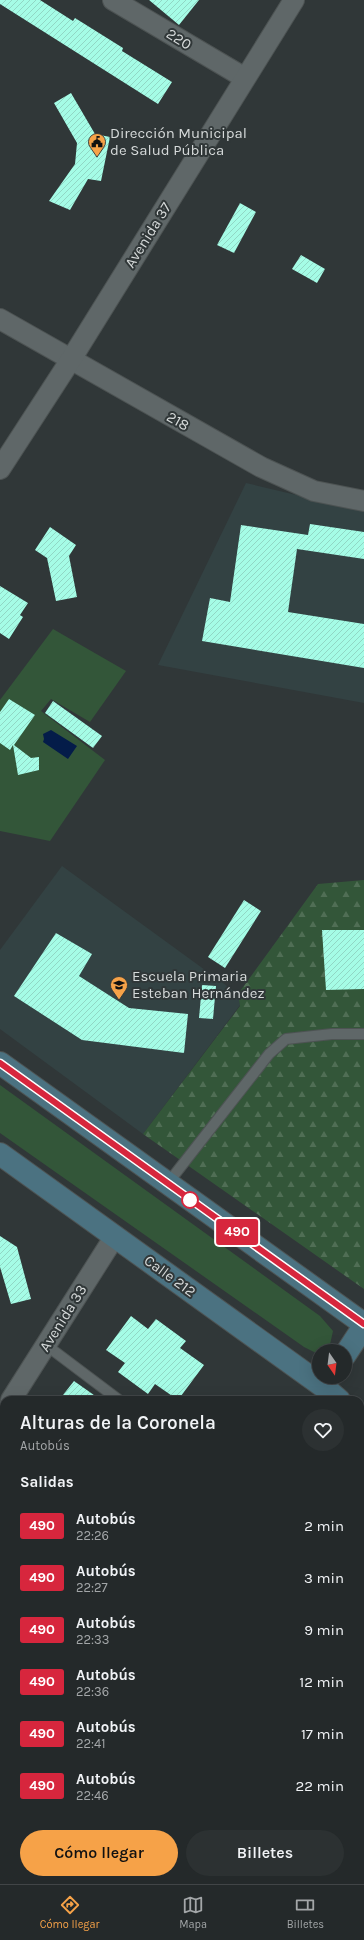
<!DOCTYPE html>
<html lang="es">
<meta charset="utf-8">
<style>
body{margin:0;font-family:Karla,sans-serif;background:#2c3132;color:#f1f3f6;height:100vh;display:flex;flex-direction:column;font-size:15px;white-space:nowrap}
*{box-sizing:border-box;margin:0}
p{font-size:13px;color:#a3a6a8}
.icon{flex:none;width:22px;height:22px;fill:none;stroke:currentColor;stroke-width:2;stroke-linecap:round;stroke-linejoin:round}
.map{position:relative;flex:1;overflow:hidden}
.sheet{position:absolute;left:0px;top:1396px;width:364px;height:488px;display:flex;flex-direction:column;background:#24292a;border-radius:12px 12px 0 0;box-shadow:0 4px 16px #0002,0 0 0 1px #414547}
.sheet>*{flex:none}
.badge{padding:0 8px;border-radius:3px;font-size:14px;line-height:26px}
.needle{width:26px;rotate:166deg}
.buttons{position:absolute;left:312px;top:1344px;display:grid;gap:8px}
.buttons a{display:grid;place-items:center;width:40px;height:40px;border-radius:50%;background:#24292a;box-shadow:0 4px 16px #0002,0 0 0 1px #414547;font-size:20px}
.map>.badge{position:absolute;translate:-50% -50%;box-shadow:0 0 0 2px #fff}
h2{padding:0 20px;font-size:15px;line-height:36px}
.round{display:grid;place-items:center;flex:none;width:42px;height:42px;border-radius:21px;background:#2c3132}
.summary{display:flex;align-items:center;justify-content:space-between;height:68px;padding:0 20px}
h1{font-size:19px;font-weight:600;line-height:30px}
.button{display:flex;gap:8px;margin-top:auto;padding:8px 20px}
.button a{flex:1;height:46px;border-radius:24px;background:#f6a248;color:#111;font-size:16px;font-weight:600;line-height:46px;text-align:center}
.button a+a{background:#2c3132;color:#f1f3f6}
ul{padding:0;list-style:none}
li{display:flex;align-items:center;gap:12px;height:52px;padding:0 20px}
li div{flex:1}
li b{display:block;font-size:15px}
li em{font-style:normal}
li .badge{min-width:44px;font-weight:700;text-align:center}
.tabs{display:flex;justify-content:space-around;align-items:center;height:56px;border-top:1px solid #414547;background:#24292a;font-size:11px;color:#a3a6a8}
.tabs a{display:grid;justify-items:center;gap:2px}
.tabs .current{color:#f6a248}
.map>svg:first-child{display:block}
</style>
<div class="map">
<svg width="364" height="1884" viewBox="0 0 364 1884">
<defs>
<pattern id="forest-firs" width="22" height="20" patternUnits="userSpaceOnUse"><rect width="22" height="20" fill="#335639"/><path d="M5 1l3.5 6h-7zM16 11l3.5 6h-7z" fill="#506e55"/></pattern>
<pattern id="building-hatch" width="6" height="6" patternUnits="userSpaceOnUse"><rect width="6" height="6" fill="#a5fce6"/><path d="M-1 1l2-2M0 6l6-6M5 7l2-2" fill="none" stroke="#91d7c5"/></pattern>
</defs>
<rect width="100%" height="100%" fill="#303738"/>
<!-- built -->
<g fill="#334243">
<polygon points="246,483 364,511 364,703 158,665"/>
<polygon points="62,866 238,994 240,1005 143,1134 0,1029 0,950"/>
</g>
<!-- green -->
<g fill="#335639">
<polygon points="53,629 126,671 90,722 51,699 41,711 105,760 50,841 0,831 0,700"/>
<polygon points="0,1085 320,1316 333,1331 329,1349 319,1351 318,1354 304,1347 0,1133"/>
</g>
<!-- forest -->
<polygon fill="url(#forest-firs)" points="364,880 364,1289 143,1134 240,1006 238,994 318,884"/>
<!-- water -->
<polygon fill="#041c49" points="51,730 77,746 68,759 43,742 44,739 43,734"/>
<!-- building -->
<g fill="url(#building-hatch)">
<polygon points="0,0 40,0 73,21 75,18 123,48 122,51 172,82 158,104 0,4"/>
<polygon points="149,0 199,0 179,25"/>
<polygon points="71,93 95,134 110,137 101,181 88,179 70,210 49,201 75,164 77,143 54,103"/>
<polygon points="240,203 256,212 234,253 217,245"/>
<polygon points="301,255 325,269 317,283 292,269"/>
<polygon points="310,524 364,532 364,559 297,549 288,612 364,624 364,668 202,641 210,598 230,602 241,525 308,535"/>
<polygon points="50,527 76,545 69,556 77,597 56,601 47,558 35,550"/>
<polygon points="0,586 28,603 20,615 23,617 9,639 0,633"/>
<polygon points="9,699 35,715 14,745 31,758 39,757 39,770 18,775 13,745 10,750 0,743 0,712"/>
<polygon points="53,701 102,736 93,748 45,713"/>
<polygon points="244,900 261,911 225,968 208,957"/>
<polygon points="322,930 364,930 364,989 326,990"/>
<polygon points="56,933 92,954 79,976 129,1008 188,1014 184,1053 82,1040 14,996"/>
<polygon points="202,985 216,986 213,1019 199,1018"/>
<polygon points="0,1236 17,1247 31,1299 11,1304 0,1267"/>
<polygon points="131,1316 148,1329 156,1319 186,1341 180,1348 204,1365 178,1400 155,1384 148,1394 118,1372 125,1363 106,1350"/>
<polygon points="74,1381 101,1400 59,1400"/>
</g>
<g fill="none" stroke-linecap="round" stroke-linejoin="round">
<defs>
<g id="lane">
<polyline points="168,1183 269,1054 286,1039 332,1034 364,1034"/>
<polyline points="46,1345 119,1400"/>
<polyline points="0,1670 4,1665"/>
</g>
<g id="street">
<polyline points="113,0 245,78"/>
<polyline points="0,319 261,467 314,491 364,501"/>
<polyline points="0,469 70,361 294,0"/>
<polyline points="11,1400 115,1236"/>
<polyline points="0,1417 4,1411"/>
<polyline points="0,1734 4,1738"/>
<polyline points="360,1847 364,1843"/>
<polyline points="333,1884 333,1880"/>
</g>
<g id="secondary">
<polyline points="0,1063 364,1324"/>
<polyline points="0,1154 324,1387 339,1400"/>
<polyline points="345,1355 364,1326"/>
<polyline points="360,1419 364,1423"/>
<polyline points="89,1884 92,1880"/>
</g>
</defs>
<!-- lane casing -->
<use href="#lane" stroke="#4d5353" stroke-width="12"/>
<!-- street casing -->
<use href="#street" stroke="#4d5353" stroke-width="22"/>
<!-- secondary casing -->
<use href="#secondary" stroke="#4d5353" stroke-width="24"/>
<!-- lane -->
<use href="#lane" stroke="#5f6768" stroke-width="10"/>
<!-- street -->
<use href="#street" stroke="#5f6768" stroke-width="20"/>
<!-- secondary -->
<use href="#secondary" stroke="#4b7281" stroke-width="22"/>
</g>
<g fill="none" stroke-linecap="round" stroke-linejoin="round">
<defs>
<polyline id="line" points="0,1063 364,1324"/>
</defs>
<!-- line casing -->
<use href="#line" stroke="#fff" stroke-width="9"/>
<!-- line -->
<use href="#line" stroke="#d7263d" stroke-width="6"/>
</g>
<!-- icons -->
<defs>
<symbol id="civic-pin" viewBox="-11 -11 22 30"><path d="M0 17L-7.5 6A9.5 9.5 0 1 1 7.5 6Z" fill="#f6a248" stroke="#303738"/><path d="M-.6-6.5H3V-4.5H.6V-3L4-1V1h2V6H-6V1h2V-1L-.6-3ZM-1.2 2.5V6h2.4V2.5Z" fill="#111"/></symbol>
<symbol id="school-pin" viewBox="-11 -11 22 30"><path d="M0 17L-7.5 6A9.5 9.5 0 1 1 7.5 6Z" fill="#f6a248" stroke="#303738"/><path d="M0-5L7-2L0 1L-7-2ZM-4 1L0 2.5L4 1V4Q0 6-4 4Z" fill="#111"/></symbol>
</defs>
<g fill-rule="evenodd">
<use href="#civic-pin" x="87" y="132" width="20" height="27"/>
<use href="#school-pin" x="109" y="975" width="20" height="27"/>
</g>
<!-- markers -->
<circle fill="#fff" stroke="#d7263d" stroke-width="2" cx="190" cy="1200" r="8"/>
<g text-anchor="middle" stroke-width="4" stroke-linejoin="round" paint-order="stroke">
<!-- street labels -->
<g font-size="15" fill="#d6dada" stroke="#303738">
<text transform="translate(179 39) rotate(31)" y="5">220</text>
<text transform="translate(148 235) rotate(-58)" y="5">Avenida 37</text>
<text transform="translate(178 421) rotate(29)" y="5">218</text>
<text transform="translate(170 1276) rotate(36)" y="5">Calle 212</text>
<text transform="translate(63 1318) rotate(-58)" y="5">Avenida 33</text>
</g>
<!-- poi labels -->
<g font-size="15" fill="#d6dada" stroke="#303738" text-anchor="start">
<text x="110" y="138">Dirección Municipal<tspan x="110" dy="17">de Salud Pública</tspan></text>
<text x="132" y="981">Escuela Primaria<tspan x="132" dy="17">Esteban Hernández</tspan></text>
</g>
</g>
</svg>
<div class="buttons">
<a><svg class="needle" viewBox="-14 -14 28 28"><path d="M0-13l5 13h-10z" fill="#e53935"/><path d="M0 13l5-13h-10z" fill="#a3a6a8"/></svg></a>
</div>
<b class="badge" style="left:237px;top:1232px;background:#d7263d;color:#fff">490</b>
<section class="sheet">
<div class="summary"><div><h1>Alturas de la Coronela</h1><p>Autobús</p></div><a class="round"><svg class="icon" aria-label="heart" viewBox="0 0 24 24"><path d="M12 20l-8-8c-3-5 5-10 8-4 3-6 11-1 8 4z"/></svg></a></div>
<h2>Salidas</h2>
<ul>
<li><span class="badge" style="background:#d7263d;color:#fff">490</span><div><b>Autobús</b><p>22:26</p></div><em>2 min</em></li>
<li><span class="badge" style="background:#d7263d;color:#fff">490</span><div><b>Autobús</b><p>22:27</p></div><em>3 min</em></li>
<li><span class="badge" style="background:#d7263d;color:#fff">490</span><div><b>Autobús</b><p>22:33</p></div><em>9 min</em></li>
<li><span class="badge" style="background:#d7263d;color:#fff">490</span><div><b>Autobús</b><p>22:36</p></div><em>12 min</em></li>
<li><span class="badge" style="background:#d7263d;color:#fff">490</span><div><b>Autobús</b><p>22:41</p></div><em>17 min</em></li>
<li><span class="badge" style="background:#d7263d;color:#fff">490</span><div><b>Autobús</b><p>22:46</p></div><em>22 min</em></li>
</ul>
<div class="button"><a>Cómo llegar</a><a>Billetes</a></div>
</section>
</div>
<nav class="tabs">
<a class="current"><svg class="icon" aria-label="directions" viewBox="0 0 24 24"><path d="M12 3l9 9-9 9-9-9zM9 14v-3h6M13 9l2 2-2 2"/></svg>Cómo llegar</a>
<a><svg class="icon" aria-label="map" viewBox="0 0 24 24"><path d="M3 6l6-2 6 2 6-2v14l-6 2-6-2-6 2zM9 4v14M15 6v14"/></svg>Mapa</a>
<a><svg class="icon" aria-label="tickets" viewBox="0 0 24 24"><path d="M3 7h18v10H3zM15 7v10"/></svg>Billetes</a>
</nav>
